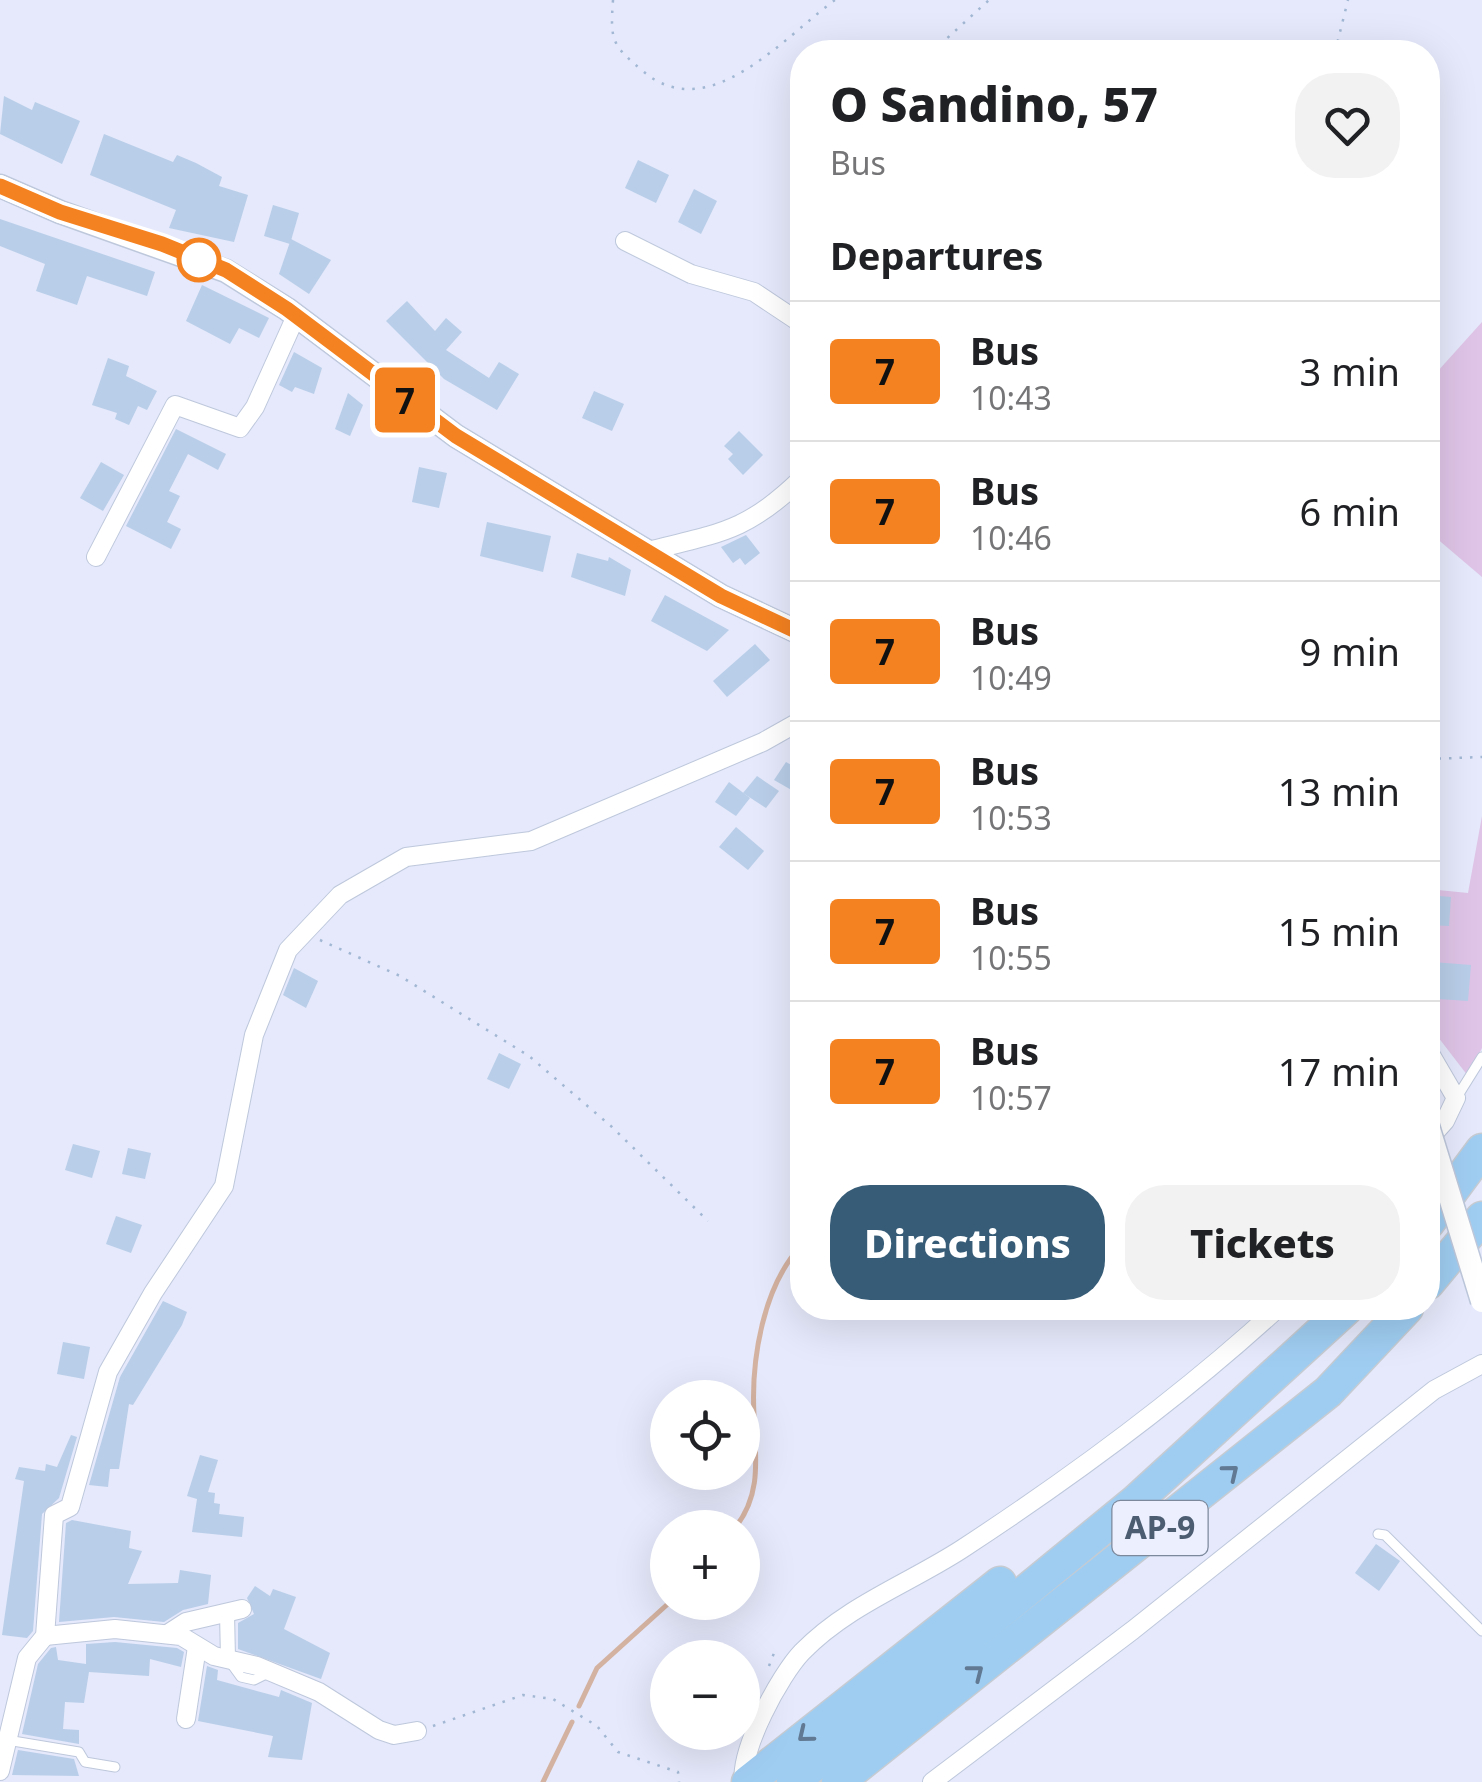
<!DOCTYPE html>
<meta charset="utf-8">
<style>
body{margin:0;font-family:"Noto Sans",sans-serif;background:#f2f2f2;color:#202124;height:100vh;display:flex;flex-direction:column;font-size:38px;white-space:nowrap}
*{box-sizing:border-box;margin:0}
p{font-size:32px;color:#757577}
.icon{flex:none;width:55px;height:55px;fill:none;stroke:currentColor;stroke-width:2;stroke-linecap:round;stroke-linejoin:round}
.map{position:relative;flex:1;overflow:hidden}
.sheet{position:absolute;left:790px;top:40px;width:650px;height:1280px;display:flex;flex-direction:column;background:#fff;border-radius:40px;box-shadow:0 10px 40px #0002}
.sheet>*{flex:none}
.badge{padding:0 20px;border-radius:8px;font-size:35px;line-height:65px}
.fabs{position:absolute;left:650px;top:1380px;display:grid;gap:20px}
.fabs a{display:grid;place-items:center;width:110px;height:110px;border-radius:50%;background:#fff;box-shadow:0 10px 40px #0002;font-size:50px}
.map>.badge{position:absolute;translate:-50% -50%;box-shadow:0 0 0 5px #fff}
h2{padding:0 40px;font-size:38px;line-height:90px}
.round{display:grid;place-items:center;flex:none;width:105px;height:105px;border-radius:40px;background:#f2f2f2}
.headline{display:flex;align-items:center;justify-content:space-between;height:170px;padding:0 40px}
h1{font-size:48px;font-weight:800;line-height:75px}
.primary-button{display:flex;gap:20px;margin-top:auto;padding:20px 40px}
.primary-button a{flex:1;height:115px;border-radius:40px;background:#365c77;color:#fff;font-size:40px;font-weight:800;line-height:115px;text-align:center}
.primary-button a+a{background:#f2f2f2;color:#202124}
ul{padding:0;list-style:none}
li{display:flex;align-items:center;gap:30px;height:140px;padding:0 40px;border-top:2px solid #e0e0e0}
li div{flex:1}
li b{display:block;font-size:38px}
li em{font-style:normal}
li .badge{min-width:110px;font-weight:700;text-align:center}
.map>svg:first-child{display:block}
</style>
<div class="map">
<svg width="1482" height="1782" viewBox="0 0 1482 1782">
<rect width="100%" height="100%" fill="#e5e9fb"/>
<!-- green -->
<g fill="#dfc4e7">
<polygon points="1482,322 1482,577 1428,531 1428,382"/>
<polygon points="1482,816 1482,1048 1468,1076 1428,1024 1428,889 1468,893"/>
</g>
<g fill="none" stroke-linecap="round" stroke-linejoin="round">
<!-- stream -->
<g stroke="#d4b2a1" stroke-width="5">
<path d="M 735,1528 C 763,1493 755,1455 754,1415 C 751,1360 763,1285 802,1245"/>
<polyline points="579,1706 597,1668 670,1602"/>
<polyline points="543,1782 572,1722"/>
</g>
</g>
<!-- building -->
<g fill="#b9cee9">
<polygon points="4,96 32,110 35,102 80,121 62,164 0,134"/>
<polygon points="104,134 173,162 177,155 196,163 222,177 219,186 248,195 234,242 169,228 176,210 90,175"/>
<polygon points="638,160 669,175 656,203 625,188"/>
<polygon points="694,189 717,201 701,234 678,222"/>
<polygon points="273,205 299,213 290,244 264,236"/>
<polygon points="0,219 155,272 147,296 87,276 77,305 36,291 45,264 0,246"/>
<polygon points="291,239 331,260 309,294 279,274"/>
<polygon points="202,285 269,318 259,338 239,328 230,344 186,321"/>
<polygon points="407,301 435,331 446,318 462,332 446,350 489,378 499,362 519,374 497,410 444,379 386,321"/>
<polygon points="294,352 322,368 314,394 295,387 292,392 279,385"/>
<polygon points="108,358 129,366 126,376 157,391 147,410 138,406 129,425 115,419 117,413 92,405"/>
<polygon points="594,391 624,404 612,431 582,418"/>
<polygon points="348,393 363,405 350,436 335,429"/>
<polygon points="176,429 226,454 218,470 188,454 169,491 180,496 167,522 181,529 171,549 126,526"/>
<polygon points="739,431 763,455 743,475 728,459 733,454 724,446"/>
<polygon points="101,462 124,475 103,511 80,498"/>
<polygon points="419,467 447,473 439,508 412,502"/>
<polygon points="487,522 551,536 543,572 480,556"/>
<polygon points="746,535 760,553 745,565 740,558 733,563 721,547"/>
<polygon points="577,553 608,561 609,557 631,570 625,596 571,577"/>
<polygon points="665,595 729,630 707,651 651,621"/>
<polygon points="755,644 770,660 727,697 713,681"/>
<polygon points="786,762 802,771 802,796 774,780"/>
<polygon points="757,776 779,791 766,808 743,793"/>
<polygon points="729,782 750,798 736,816 715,802"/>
<polygon points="736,827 764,851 748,870 719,847"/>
<polygon points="1428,895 1451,897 1449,926 1428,925"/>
<polygon points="1433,962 1471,965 1468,1001 1438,999 1439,986 1431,985"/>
<polygon points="294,968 318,981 306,1008 283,995"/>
<polygon points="499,1053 521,1064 509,1089 487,1079"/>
<polygon points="73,1144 100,1151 92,1178 65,1170"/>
<polygon points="128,1148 151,1153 145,1179 122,1174"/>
<polygon points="116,1216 142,1225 131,1253 106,1244"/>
<polygon points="163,1301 187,1312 182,1325 133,1405 129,1404 119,1469 110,1469 108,1487 89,1485 120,1377"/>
<polygon points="63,1342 90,1347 84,1379 57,1374"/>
<polygon points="71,1435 77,1437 59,1498 42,1514 33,1631 27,1638 2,1635 24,1481 15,1479 19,1467 45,1471 46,1464 57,1467"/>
<polygon points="200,1455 218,1460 208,1492 215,1493 214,1503 220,1504 219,1514 244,1517 242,1537 192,1532 197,1499 187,1496"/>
<polygon points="72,1520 131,1531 129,1548 142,1551 128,1584 178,1583 180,1570 211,1575 208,1604 183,1610 164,1622 114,1617 59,1622 66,1523"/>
<polygon points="1376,1544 1400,1561 1379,1591 1355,1573"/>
<polygon points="255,1586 270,1596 273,1589 296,1597 284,1629 330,1653 321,1679 238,1649 238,1623 254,1614 247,1598"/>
<polygon points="115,1642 177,1648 184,1652 181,1667 150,1659 149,1676 89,1672 84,1703 65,1702 63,1729 79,1730 79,1744 22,1734 38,1664 51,1648 56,1647 58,1660 86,1664 86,1644"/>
<polygon points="207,1666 218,1670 217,1680 279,1697 281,1690 312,1703 302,1760 268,1757 273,1736 198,1721"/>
<polygon points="18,1750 74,1759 79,1776 12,1775"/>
</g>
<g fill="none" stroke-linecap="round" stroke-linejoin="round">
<defs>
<g id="service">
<polyline points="1457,1097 1482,1057"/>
<polyline points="1378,1534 1385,1535 1482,1631"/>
<polyline points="228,1659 241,1677 254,1680 270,1672"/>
<polyline points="7,1740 79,1752 85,1762 115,1767"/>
</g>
<polyline id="pedestrian" points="227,1613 228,1659"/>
<g id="minor">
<polyline points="625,241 691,274 754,292 802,324"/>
<path d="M 648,551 C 719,533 747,532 802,478"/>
<polyline points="96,557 175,405 240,428 255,407 296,316"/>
<polyline points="1428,1050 1456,1098 1445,1121 1428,1140"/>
<polyline points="169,1633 186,1622 242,1609"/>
<polyline points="45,1636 115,1629 181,1636 214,1656 257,1666 319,1692 379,1730 394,1735 417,1731"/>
<polyline points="186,1719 197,1647"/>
<polyline points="0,1771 27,1658 45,1636 54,1515 70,1507 108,1372 153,1293 224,1186 254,1035 288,950 340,895 406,857 531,841 763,742 802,720"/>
<path d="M 744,1782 C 739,1751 780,1675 802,1652 C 848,1605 908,1584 962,1549 C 1072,1477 1182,1396 1278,1308"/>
<polyline points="932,1782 1133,1630 1434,1390 1482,1364"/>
</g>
<polyline id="tertiary" points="0,186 60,212 226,271 287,309 456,436 721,596 802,634"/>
<g id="motorway">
<polyline points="1428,1223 1482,1150"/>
<polyline points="1428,1283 1482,1218"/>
<polyline points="748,1782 1000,1583"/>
<polyline points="793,1782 1137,1500 1347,1308"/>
<polyline points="838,1782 1328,1392 1407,1308"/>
</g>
</defs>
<!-- service casing -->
<use href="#service" stroke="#bec8dc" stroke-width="11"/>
<!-- pedestrian casing -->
<use href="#pedestrian" stroke="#bec8dc" stroke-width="16"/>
<!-- minor casing -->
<use href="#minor" stroke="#bec8dc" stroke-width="20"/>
<!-- tertiary casing -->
<use href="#tertiary" stroke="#bec8dc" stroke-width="25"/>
<!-- motorway casing -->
<use href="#motorway" stroke="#c6cbd2" stroke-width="35"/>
<!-- path -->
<g stroke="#a1b7d3" stroke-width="2.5" stroke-dasharray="2.5 8" stroke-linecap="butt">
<path d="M 613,0 C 610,42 612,45 644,72 C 709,126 783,38 835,0"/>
<polyline points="932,52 989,0"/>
<polyline points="1335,52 1348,0"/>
<polyline points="1428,759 1482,757"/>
<polyline points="320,940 400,976 529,1056 612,1127 708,1221"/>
<polyline points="769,1666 774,1653"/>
<polyline points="433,1726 523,1695 553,1699 597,1726 618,1752 678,1772 679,1782"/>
</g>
<!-- service -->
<use href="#service" stroke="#fff" stroke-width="9"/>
<!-- pedestrian -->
<use href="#pedestrian" stroke="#fff" stroke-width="14"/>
<!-- minor -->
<use href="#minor" stroke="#fff" stroke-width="18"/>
<!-- tertiary -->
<use href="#tertiary" stroke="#fff" stroke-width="22"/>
<!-- motorway -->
<use href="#motorway" stroke="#9fcdf1" stroke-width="32"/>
<defs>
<polyline id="tertiary-bridge" points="1428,1126 1482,1301"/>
</defs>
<!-- tertiary-bridge casing -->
<use href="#tertiary-bridge" stroke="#bec8dc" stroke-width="25" stroke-linecap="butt"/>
<!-- tertiary-bridge -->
<use href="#tertiary-bridge" stroke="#fff" stroke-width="22"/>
</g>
<!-- one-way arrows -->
<defs><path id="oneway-chevron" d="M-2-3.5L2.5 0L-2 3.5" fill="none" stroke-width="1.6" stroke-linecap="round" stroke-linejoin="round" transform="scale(2.5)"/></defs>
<g stroke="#617992">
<use href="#oneway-chevron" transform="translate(1231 1472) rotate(-39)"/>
<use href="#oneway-chevron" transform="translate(976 1672) rotate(-38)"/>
<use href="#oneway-chevron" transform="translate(805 1735) rotate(141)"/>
</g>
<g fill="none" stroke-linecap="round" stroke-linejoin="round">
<defs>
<polyline id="line" points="0,186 60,212 162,244 226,270 287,309 456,436 721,596 802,634"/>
</defs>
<!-- line casing -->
<use href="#line" stroke="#fff" stroke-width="22"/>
<!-- line -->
<use href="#line" stroke="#f58220" stroke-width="15"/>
</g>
<!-- markers -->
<circle fill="#fff" stroke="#f58220" stroke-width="5" cx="199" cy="260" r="20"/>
<g text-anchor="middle" stroke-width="8" stroke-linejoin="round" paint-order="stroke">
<!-- shield labels -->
<rect fill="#ebeffe" stroke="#7c899c" stroke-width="2.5" x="1112.5" y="1501" width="95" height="54" rx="8"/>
<g font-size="32" font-weight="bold" fill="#4c5d72">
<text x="1160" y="1539">AP-9</text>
</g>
</g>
</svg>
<div class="fabs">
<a><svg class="icon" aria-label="locate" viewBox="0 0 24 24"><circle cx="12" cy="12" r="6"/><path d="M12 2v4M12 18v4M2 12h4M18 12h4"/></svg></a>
<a>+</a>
<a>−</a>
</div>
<b class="badge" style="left:405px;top:400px;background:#f58220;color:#111">7</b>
<section class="sheet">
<div class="headline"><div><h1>O Sandino, 57</h1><p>Bus</p></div><a class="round"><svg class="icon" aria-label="heart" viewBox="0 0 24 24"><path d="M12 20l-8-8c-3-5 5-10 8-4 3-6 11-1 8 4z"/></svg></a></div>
<h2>Departures</h2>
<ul>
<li><span class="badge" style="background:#f58220;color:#111">7</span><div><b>Bus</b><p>10:43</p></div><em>3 min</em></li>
<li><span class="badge" style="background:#f58220;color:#111">7</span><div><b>Bus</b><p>10:46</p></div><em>6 min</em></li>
<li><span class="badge" style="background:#f58220;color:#111">7</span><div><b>Bus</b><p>10:49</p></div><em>9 min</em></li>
<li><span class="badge" style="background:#f58220;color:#111">7</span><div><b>Bus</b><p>10:53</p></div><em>13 min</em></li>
<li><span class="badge" style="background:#f58220;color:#111">7</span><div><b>Bus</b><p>10:55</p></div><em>15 min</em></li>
<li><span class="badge" style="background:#f58220;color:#111">7</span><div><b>Bus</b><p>10:57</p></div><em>17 min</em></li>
</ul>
<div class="primary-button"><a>Directions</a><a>Tickets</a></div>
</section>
</div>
